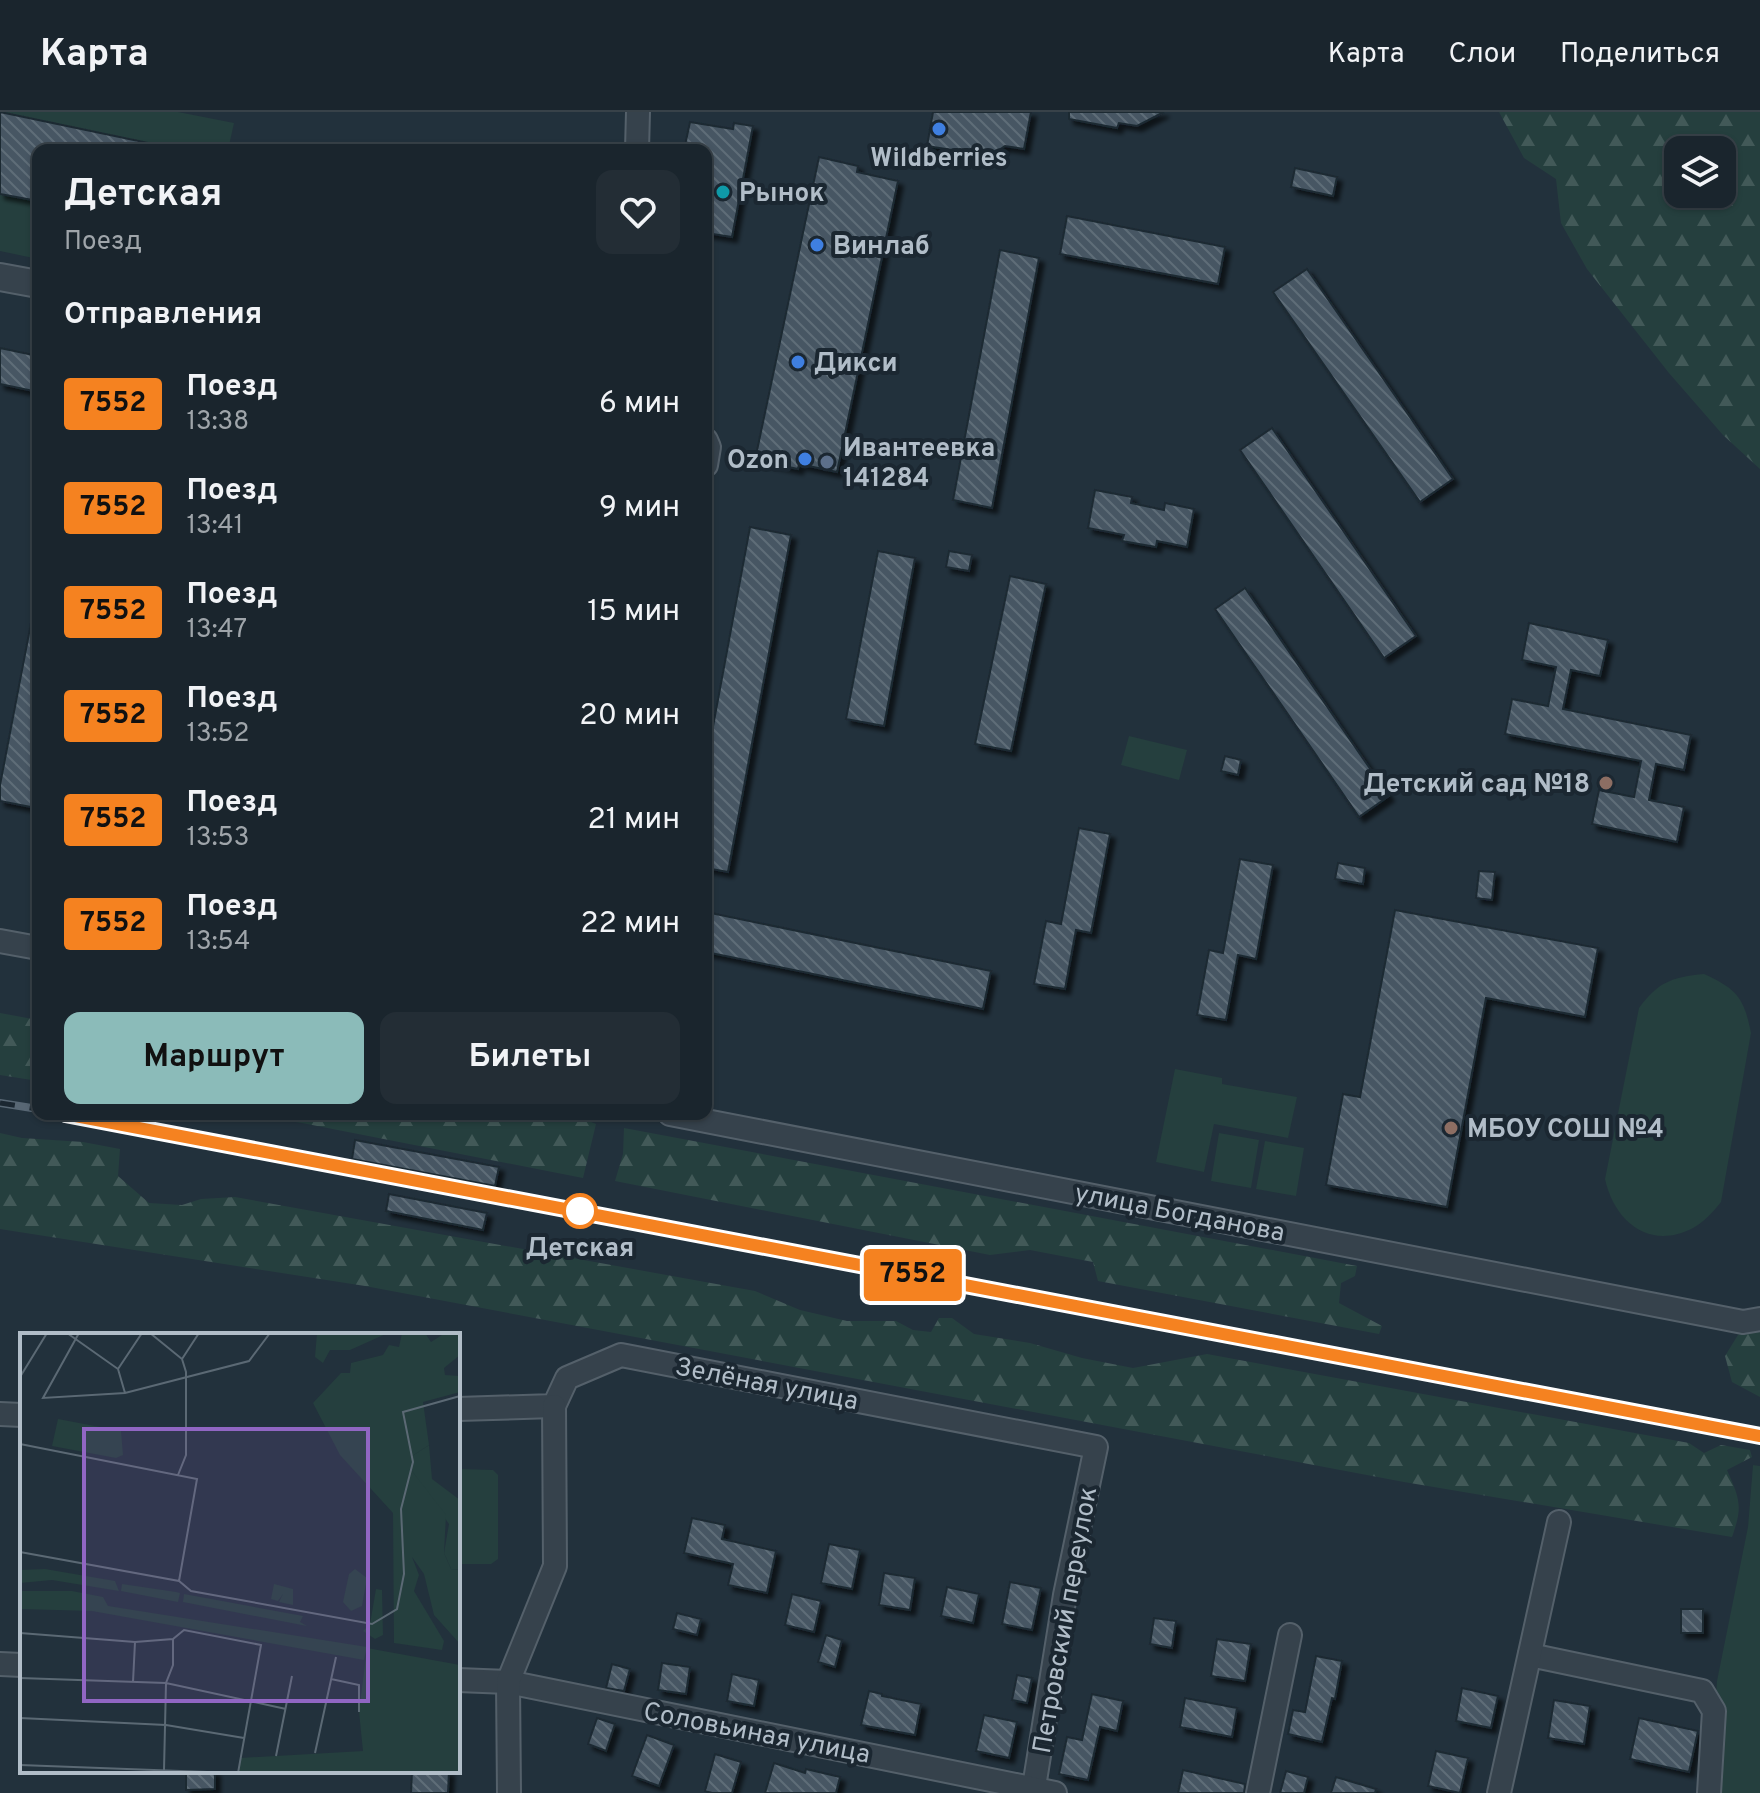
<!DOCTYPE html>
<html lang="ru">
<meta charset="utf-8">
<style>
body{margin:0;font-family:Overpass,sans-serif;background:#232d35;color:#f1f3f6;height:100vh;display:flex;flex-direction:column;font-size:30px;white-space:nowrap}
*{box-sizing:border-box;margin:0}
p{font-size:26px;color:#9fa5aa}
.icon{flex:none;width:44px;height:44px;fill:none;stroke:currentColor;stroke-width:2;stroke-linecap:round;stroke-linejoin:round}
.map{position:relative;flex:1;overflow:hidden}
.side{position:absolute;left:32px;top:32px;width:680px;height:976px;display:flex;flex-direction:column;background:#1a252d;border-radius:16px;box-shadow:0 2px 6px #0004,0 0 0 2px #384249}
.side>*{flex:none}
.badge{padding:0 16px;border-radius:6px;font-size:28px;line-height:52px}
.fabs{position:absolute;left:1664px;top:24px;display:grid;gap:16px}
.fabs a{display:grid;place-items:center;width:72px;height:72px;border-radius:16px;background:#1a252d;box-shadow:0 2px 6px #0004,0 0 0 2px #384249;font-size:40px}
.map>.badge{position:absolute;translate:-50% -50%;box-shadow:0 0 0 4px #fff}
h2{padding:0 32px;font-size:30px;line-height:72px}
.round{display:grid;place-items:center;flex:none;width:84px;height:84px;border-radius:16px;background:#232d35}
.head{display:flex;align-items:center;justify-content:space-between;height:136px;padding:0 32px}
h1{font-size:38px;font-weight:700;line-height:60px}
.button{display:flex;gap:16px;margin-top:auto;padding:16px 32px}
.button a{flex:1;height:92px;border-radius:16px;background:#8bbbb9;color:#111;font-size:32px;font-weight:700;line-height:92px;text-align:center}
.button a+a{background:#232d35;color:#f1f3f6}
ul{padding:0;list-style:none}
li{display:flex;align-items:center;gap:24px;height:104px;padding:0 32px}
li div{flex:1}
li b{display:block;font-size:30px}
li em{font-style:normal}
li .badge{min-width:88px;font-weight:700;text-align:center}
header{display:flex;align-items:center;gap:48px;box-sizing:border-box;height:112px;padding:0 40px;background:#1a252d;border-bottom:2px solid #384249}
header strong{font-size:38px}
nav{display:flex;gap:44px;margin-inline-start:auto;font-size:28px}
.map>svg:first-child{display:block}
</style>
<header>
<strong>Карта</strong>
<nav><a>Карта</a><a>Слои</a><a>Поделиться</a></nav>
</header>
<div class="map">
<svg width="1760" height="1681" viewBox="0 0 1760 1681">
<defs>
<pattern id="forest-firs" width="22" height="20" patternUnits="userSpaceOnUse" patternTransform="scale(2)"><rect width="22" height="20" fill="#253f3e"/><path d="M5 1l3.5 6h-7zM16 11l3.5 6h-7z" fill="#425958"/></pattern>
<pattern id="building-back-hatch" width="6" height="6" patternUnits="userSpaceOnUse" patternTransform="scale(2)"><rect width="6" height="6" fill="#465763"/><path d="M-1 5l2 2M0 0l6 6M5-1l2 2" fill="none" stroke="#5e6d78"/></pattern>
<filter id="shadow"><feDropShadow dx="5" dy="5" stdDeviation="2" flood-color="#0009"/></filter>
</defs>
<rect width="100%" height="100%" fill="#22313c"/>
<!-- forest -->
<g fill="url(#forest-firs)" fill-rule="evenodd">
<path d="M 1499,0 L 1760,0 L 1760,357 L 1723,323 L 1669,261 L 1587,157 L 1561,111 L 1556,67 L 1524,46 ZM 1722,38 L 1722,82 L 1678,82 L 1678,38 Z"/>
<polygon points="0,901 38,908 38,969 0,963"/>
<polygon points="244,1002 510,1002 548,1009 574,1003 596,1012 583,1066 302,1011"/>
<polygon points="624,1016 1357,1154 1355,1164 1341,1171 1339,1191 1382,1214 1379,1222 1098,1169 1093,1150 1030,1138 990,1143 615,1069 623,1042"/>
<path d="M 0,1021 L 22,1026 L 83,1030 L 120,1037 L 118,1064 L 149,1091 L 182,1093 L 201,1087 L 235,1085 L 755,1179 L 800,1198 L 847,1209 L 896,1209 L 913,1218 L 931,1220 L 939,1206 L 952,1206 L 974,1222 L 1030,1231 L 1082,1246 L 1133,1256 L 1207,1242 L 1689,1331 L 1704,1341 L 1721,1333 L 1750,1338 L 1752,1345 L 1727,1358 C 1740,1388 1743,1394 1732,1425 L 1404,1370 L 365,1174 L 0,1117 Z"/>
<polygon points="1760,1208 1760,1285 1732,1270 1725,1244 1738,1223"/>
</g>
<!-- green -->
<g fill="#253f3e">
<polygon points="0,0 178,0 234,11 228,38 38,38 38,147 0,139"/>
<polygon points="1129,624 1187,638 1179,668 1121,653"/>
<path d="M 1704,862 C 1737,877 1744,886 1751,921 L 1721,1090 C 1713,1100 1704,1110 1693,1116 C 1649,1139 1614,1109 1605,1067 L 1639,896 C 1658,870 1672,865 1704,862 Z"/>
<polygon points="1175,957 1222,966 1222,972 1297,985 1288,1026 1214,1012 1204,1060 1156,1050"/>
<polygon points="1219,1021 1259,1028 1251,1076 1211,1069"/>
<polygon points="1265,1029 1304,1036 1296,1084 1256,1077"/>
<polygon points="1753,1353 1760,1354 1760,1681 1710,1681 1717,1569 1748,1415"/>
<polygon points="458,1357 493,1358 498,1363 498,1447 491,1452 458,1452"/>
</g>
<!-- building -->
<g fill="url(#building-back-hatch)" stroke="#1d2933" stroke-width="2" filter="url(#shadow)">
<polygon points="0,0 153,32 153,38 38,38 38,89 0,82"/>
<polygon points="933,0 1031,0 1024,37 1005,34 996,40 978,37 977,42 927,34"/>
<polygon points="1069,0 1164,0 1137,14 1119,11 1117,16 1069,7"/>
<polygon points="690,10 733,17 734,11 753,14 732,125 706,121 706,38 684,38"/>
<polygon points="819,45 858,54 857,60 898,69 837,360 799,352 798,357 755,348"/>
<polygon points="1295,56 1337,65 1333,84 1291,75"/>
<polygon points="1067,104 1225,135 1218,172 1060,142"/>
<polygon points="1000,138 1039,146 992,396 953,388"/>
<polygon points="1307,157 1453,367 1420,390 1273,180"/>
<polygon points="0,236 38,244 38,280 0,272"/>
<polygon points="1272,316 1416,524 1384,546 1240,338"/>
<polygon points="1095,378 1132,385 1131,391 1164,398 1165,391 1194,397 1187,435 1157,429 1156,435 1122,429 1124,423 1088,416"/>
<polygon points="750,415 791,423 728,760 706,756 706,652"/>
<polygon points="878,439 915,446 884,614 846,607"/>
<polygon points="949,439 972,443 969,459 946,455"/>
<polygon points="1010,464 1046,472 1011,639 975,632"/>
<polygon points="1245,476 1389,684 1359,705 1215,497"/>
<polygon points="31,511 38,512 38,687 36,696 0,689 0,673"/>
<polygon points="1529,511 1608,528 1600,564 1571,558 1563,597 1691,623 1684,658 1656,652 1649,688 1684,695 1677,730 1592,712 1599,678 1634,685 1641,649 1505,622 1512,587 1548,594 1556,555 1522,548"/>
<polygon points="1225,644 1241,648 1238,663 1221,659"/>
<polygon points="1079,716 1110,722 1091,821 1076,818 1065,877 1034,872 1046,809 1061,812"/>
<polygon points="1240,747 1273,753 1256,847 1238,843 1226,908 1197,903 1209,838 1223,841"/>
<polygon points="1338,751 1365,756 1363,772 1335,767"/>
<polygon points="1479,759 1495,760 1492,788 1476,786"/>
<polygon points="1395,798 1598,836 1585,905 1486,886 1447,1095 1326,1073 1343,982 1360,985"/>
<polygon points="706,800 991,859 983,897 706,840"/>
<polygon points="355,1028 499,1055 495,1074 352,1047"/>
<polygon points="389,1082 487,1101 483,1118 386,1099"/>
<polygon points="692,1406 725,1413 722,1427 776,1439 767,1481 728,1473 733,1452 684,1441"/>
<polygon points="829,1432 860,1438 852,1477 821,1471"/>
<polygon points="884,1461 915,1466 910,1498 879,1493"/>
<polygon points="1010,1470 1041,1476 1032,1518 1002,1512"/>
<polygon points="947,1475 979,1482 973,1511 941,1504"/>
<polygon points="792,1482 821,1489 814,1520 785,1513"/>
<rect x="1681" y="1497" width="22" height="24"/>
<polygon points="677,1501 701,1507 697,1523 673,1517"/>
<polygon points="1154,1506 1176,1509 1172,1536 1150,1532"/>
<polygon points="826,1523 842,1528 835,1555 818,1550"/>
<polygon points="1217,1527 1251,1532 1245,1569 1211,1564"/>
<polygon points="1316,1544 1342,1549 1335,1587 1332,1586 1322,1630 1288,1622 1293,1598 1305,1600"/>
<polygon points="662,1551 690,1555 686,1582 658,1578"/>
<polygon points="612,1552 630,1557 624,1579 606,1576"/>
<polygon points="732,1562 759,1568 754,1594 727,1589"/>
<polygon points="1017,1563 1032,1566 1027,1591 1012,1588"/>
<polygon points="1462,1576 1498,1584 1491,1616 1456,1609"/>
<polygon points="869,1579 882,1582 882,1584 921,1592 915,1623 861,1613"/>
<polygon points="1092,1582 1123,1589 1117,1619 1100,1615 1088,1668 1059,1662 1067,1625 1082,1628"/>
<polygon points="1185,1586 1237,1596 1232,1625 1180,1615"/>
<polygon points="1554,1588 1590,1594 1584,1632 1548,1626"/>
<polygon points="984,1603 1017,1610 1009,1646 976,1639"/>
<polygon points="597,1606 615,1612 606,1639 588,1632"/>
<polygon points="1639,1606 1698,1619 1689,1660 1630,1647"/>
<polygon points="647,1623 674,1633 659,1674 632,1664"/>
<polygon points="1436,1639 1468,1646 1460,1681 1428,1674"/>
<polygon points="715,1642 741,1650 732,1681 712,1681 705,1679"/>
<polygon points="774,1651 805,1661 806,1657 840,1665 836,1681 765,1681"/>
<polygon points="1183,1658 1245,1672 1244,1681 1178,1681"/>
<polygon points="215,1659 215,1677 186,1678 186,1660"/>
<polygon points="412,1659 449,1659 448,1681 411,1681"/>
<polygon points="1286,1659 1308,1665 1304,1681 1280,1681"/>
<polygon points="1336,1665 1376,1677 1375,1681 1331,1681"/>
</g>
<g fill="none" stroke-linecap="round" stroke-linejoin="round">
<defs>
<g id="minor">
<polyline points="637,38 638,0"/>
<polyline points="706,328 709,335 706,353"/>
<polyline points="0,829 38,836"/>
<polyline points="670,1002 1743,1210 1760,1207"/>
<polyline points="458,1297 554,1294 567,1266 621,1243 1096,1335 1065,1483 1033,1681"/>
<polyline points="0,1302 22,1303"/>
<polyline points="1530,1543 1702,1579 1714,1599 1709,1681"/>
<polyline points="0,1552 22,1553"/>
<polyline points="458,1568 508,1570 1055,1681"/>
<polyline points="509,1681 508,1570 555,1454 554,1294"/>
<polyline points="1258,1681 1290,1523"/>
<polyline points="1499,1681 1559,1410"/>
</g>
<polyline id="tertiary" points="0,165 38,172"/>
</defs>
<!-- minor casing -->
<use href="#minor" stroke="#54606a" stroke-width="26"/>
<!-- tertiary casing -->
<use href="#tertiary" stroke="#54606a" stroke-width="30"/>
<!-- minor -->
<use href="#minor" stroke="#36424c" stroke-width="22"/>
<!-- tertiary -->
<use href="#tertiary" stroke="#36424c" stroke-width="26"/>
<defs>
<g id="rail">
<polyline points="0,991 38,997"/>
<polyline points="65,1002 1760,1324"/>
</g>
</defs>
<!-- rail casing -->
<use href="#rail" stroke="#586774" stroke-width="8"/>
<!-- rail -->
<use href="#rail" stroke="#1b2731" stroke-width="5" stroke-dasharray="15" stroke-linecap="butt"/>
</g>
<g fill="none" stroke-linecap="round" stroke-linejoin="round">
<defs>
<polyline id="line" points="65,1002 1760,1324"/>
</defs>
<!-- line casing -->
<use href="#line" stroke="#fff" stroke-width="18"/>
<!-- line -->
<use href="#line" stroke="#f58220" stroke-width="12"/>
</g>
<!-- markers -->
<g fill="#3f7fe0" stroke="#1b2731" stroke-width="3">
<circle cx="939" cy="17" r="8"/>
<circle cx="817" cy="133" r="8"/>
<circle cx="798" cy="250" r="8"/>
<circle cx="805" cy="347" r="8"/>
</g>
<circle fill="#0f9aa8" stroke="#1b2731" stroke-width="3" cx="723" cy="80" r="8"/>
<circle fill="#5c6f8a" stroke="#1b2731" stroke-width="3" cx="827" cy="350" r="8"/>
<g fill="#8d6e63" stroke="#1b2731" stroke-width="3">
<circle cx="1606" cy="671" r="8"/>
<circle cx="1451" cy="1016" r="8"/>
</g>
<circle fill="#fff" stroke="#f58220" stroke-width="4" cx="580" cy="1099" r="16"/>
<g text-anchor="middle" stroke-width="8" stroke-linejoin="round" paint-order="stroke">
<!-- poi labels -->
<g font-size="26" font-weight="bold" fill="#b1bdc8" stroke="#1b2731" text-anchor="start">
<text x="939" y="54" text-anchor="middle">Wildberries</text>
<text x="739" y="89">Рынок</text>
<text x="833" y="142">Винлаб</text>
<text x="814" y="259">Дикси</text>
<text x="843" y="344">Ивантеевка<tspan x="843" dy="30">141284</tspan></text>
<text x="789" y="356" text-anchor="end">Ozon</text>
<text x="1590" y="680" text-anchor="end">Детский сад №18</text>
<text x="1467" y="1025">МБОУ СОШ №4</text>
</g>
<!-- street labels -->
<g font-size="26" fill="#b1bdc8" stroke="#1b2731">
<text transform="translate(1180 1100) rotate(11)" y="9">улица Богданова</text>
<text transform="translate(767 1271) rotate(11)" y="9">Зелёная улица</text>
<text transform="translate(1064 1508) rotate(-80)" y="9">Петровский переулок</text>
<text transform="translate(757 1620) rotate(11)" y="9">Соловьиная улица</text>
</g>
<!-- stop labels -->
<g font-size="26" font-weight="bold" fill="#b1bdc8" stroke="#1b2731">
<text x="580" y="1144">Детская</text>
</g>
</g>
<!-- overview -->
<g transform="translate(20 1221)">
<rect width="440" height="440" fill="#22313c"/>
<path d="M 409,112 L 412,146 L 440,167 L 440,237 L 431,236 L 424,220 L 429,191 L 392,138 L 392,123 Z" fill="#253f3e"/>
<path d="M 297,0 L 368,0 L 330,17 L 310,17 L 303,30 L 295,24 ZM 382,0 L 405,0 L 411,9 L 425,0 L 440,0 L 440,22 L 424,35 L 425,42 L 440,43 L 440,59 L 403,69 L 409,112 L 392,123 L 392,138 L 426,182 L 424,220 L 431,236 L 440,237 L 440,311 L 414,282 L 404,241 L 392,224 L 399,242 L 394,258 L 424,308 L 422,317 L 374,310 L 373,180 L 320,122 L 293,70 L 321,40 L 330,40 L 331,30 L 363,22 L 369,12 L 379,14 ZM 25,236 L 95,248 L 99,258 L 32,247 L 0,250 L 0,237 ZM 102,251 L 156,259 L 160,260 L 158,269 L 101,258 ZM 356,256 L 362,257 L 363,302 L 355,306 L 343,298 L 350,291 ZM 0,258 L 52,258 L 83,264 L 88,273 L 347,314 L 344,327 L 72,278 L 0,276 ZM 164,261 L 283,283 L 280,289 L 287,293 L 163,269 Z" fill="#253f3e"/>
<path d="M 38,86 L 101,98 L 103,122 L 96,125 L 32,113 ZM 335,236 L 347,245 L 342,273 L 331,278 L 323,269 L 329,241 ZM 254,251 L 273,256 L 273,272 L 259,269 L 263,261 L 258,268 L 251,266 ZM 347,315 L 440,332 L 440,440 L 218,440 L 220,425 L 343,418 L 339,379 Z" fill="#253f3e"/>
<path fill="none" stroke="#5b6974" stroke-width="2" d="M 47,0 L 98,36 L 105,60M 59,0 L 23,65 L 105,60 L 229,28 L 250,0M 130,0 L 162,26 L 166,39 L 166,122 L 158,142M 162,26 L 179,0M 98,36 L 122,0M 0,44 L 27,0M 0,111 L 177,146 L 159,248M 0,219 L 159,248 L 171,258 L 352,291 L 377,276 L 384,241 L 381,176 L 393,129 L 383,79 L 440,63M 0,300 L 115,309 L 153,306 L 164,297 L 241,312 L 218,440M 0,345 L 146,350 L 266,376M 311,346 L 339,352 L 339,379M 113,349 L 115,309M 0,385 L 146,392 L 224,405M 295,420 L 316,324M 256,423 L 272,343M 0,432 L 214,440M 144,437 L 146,350 L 153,332 L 153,306"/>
<path fill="#9166c3" fill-opacity="0.15" stroke="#9166c3" stroke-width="4" d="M 64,96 L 348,96 L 348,368 L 64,368 Z"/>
<rect width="440" height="440" fill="none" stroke="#b1bdc8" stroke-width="4"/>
</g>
</svg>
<div class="fabs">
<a><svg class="icon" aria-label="layers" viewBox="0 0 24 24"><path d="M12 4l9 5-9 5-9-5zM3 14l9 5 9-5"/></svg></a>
</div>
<b class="badge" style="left:913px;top:1163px;background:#f58220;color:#111">7552</b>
<section class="side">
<div class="head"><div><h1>Детская</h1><p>Поезд</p></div><a class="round"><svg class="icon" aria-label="heart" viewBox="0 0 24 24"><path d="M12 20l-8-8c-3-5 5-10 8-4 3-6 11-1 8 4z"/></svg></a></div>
<h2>Отправления</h2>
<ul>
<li><span class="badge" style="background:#f58220;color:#111">7552</span><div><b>Поезд</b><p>13:38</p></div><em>6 мин</em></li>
<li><span class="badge" style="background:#f58220;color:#111">7552</span><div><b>Поезд</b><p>13:41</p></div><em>9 мин</em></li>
<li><span class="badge" style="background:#f58220;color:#111">7552</span><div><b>Поезд</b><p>13:47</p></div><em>15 мин</em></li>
<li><span class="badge" style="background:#f58220;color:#111">7552</span><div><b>Поезд</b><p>13:52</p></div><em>20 мин</em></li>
<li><span class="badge" style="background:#f58220;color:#111">7552</span><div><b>Поезд</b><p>13:53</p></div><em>21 мин</em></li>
<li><span class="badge" style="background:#f58220;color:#111">7552</span><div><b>Поезд</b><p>13:54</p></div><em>22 мин</em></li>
</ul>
<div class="button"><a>Маршрут</a><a>Билеты</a></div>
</section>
</div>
